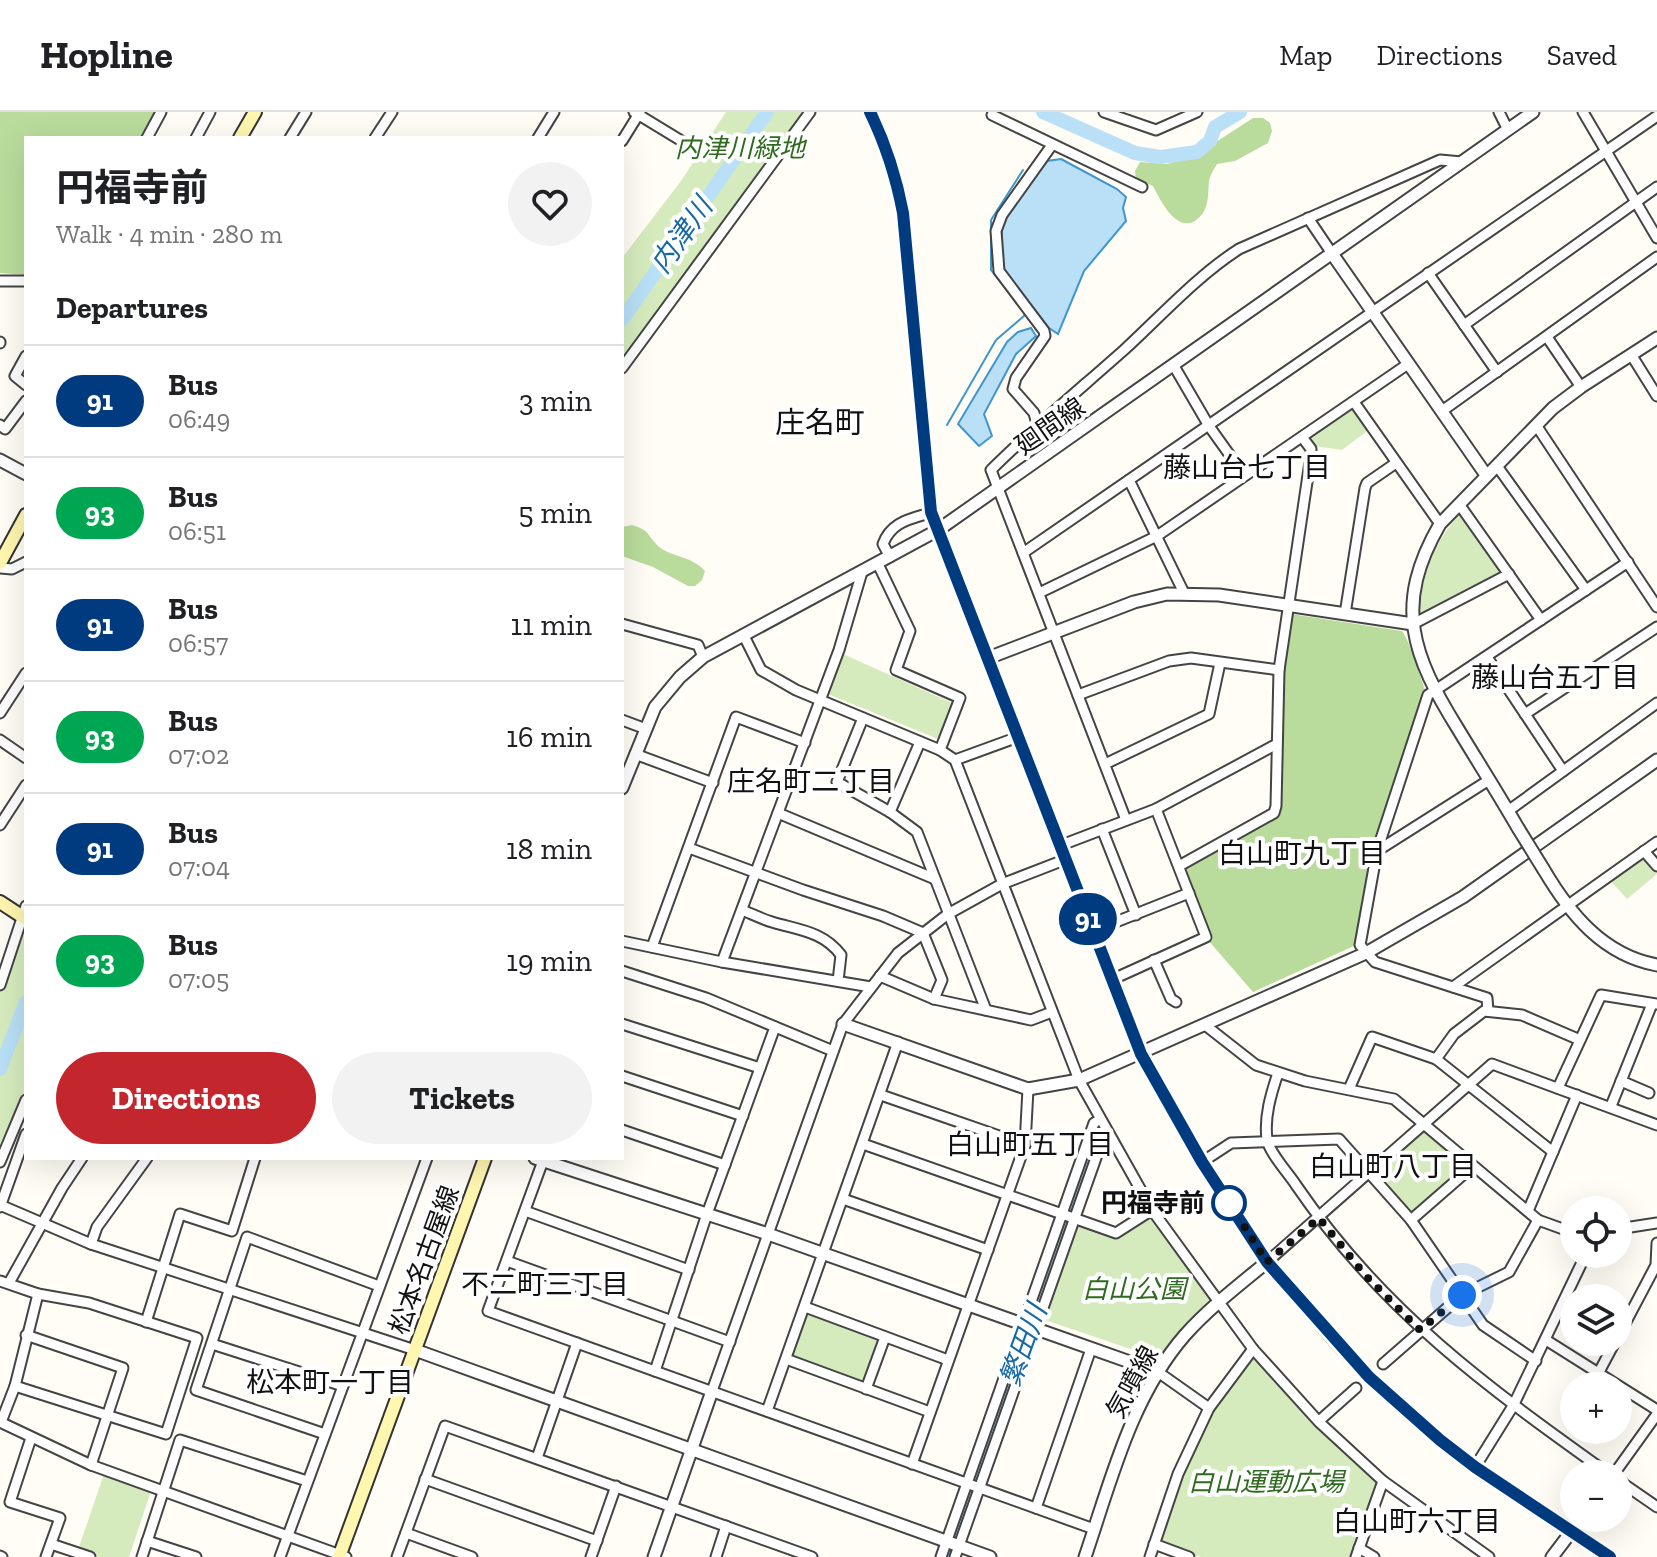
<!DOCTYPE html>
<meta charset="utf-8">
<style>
body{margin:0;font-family:"Zilla Slab","Noto Sans JP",serif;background:#f2f2f2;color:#202124;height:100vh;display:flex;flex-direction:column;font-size:30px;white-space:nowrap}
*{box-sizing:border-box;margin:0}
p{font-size:26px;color:#757577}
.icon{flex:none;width:44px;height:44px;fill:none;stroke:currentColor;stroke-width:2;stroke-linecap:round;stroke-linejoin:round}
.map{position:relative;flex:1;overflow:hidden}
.side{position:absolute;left:24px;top:24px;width:600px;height:1024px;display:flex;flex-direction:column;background:#fff;border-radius:0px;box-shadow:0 8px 32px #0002}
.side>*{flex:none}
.badge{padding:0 16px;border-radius:26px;font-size:28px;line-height:52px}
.controls{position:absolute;left:1560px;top:1084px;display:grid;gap:16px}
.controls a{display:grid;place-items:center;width:72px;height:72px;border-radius:50%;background:#fff;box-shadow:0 8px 32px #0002;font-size:40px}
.you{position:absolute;width:40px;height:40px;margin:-20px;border:6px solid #fff;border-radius:50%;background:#1a73e8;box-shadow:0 0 0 12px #1a73e833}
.map>.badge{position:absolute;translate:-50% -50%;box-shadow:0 0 0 4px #fff}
h2{padding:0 32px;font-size:30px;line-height:72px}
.round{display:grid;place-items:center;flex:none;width:84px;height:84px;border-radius:42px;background:#f2f2f2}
.overview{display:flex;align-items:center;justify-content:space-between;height:136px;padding:0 32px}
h1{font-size:38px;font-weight:700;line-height:60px}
.primary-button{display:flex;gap:16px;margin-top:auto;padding:16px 32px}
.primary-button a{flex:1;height:92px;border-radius:48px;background:#c4262e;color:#fff;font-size:32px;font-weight:700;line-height:92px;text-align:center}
.primary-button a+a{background:#f2f2f2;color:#202124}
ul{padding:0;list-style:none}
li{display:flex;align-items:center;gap:24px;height:112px;padding:0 32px;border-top:2px solid #e0e0e0}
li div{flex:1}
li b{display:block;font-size:30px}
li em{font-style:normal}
li .badge{min-width:88px;font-weight:700;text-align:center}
header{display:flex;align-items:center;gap:48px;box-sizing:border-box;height:112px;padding:0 40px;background:#fff;border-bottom:2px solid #e0e0e0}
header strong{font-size:38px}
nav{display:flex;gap:44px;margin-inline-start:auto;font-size:28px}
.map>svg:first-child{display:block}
</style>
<header>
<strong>Hopline</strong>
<nav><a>Map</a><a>Directions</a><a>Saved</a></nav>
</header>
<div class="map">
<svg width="1657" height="1445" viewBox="0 0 1657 1445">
<rect width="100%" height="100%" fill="#fffdf5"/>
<!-- green -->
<g fill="#d5ebbd">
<polygon points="726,0 806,0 622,247 622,146 681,69"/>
<polygon points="1352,298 1367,319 1342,338 1314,334 1308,327"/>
<path d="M 1459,403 L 1463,404 L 1502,459 L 1501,462 L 1423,503 L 1420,500 C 1421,464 1434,430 1459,403 Z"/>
<polygon points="843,542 952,591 938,627 828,582"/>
<polygon points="1641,745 1644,746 1657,762 1627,787 1609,767"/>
<polygon points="26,802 26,977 0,1032 0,880"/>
<polygon points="1424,1020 1465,1052 1465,1056 1413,1101 1409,1101 1377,1065 1378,1061"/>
<polygon points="1152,1101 1211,1186 1181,1216 1157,1246 1045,1208 1079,1110 1118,1123"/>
<polygon points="809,1201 879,1226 880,1230 866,1270 862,1272 793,1247 791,1243 806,1203"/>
<polygon points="1254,1247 1314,1312 1376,1370 1377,1374 1351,1445 1201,1445 1163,1431 1162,1428 1183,1364 1214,1299 1251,1248"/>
<polygon points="104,1362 148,1378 150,1382 129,1445 100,1445 78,1438"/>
</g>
<!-- forest -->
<g fill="#b9dc9c">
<polygon points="0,0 156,0 141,26 26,26 26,163 0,161"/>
<path d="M 1253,6 L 1263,6 L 1270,11 L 1272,19 L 1268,31 L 1235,49 L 1217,52 C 1214,57 1210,63 1209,69 C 1208,79 1209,92 1203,101 C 1181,130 1161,90 1153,74 L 1136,67 L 1135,59 L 1140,50 L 1167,52 L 1196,43 Z"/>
<path d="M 632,413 C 650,419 646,421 657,433 C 669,445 691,443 705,459 L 702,468 L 695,474 L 688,474 L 653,455 L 622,444 L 622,415 Z"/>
<path d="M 1291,502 L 1402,519 C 1409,527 1420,564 1425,578 L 1401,652 L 1356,833 L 1253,880 L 1208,828 L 1184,758 L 1185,755 L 1278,702 L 1283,559 Z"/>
</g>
<!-- water -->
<g fill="#b9e0f7" stroke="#3f96cf" stroke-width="2">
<polygon points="1061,47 1117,77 1126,85 1123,96 1126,109 1084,159 1058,222 1049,216 1002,156 1002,111 1047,49"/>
<polygon points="1031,216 1036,224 1016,242 984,302 992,324 979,334 958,312 1007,230 1018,220"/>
</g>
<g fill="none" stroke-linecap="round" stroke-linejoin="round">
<!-- stream -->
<polyline stroke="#3f96cf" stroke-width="2" points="947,313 996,228 1024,204 1025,201 991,158 991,108 1023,58"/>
<!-- river -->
<g stroke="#b9e0f7" stroke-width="14">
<polyline points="1043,0 1135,41 1160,45 1197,40 1210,29 1215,15 1240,0"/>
<polyline points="622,208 767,0"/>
<polyline points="0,957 26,890"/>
<polyline points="948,1445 1099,1020"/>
</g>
<defs>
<g id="minor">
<polyline points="634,0 685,31"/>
<polyline points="1104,0 1156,18 1197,0"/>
<polyline points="1499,0 1508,18"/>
<polyline points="1583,0 1657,126"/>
<polyline points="992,3 1142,75"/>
<polyline points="147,26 161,0"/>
<polyline points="196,26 210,0"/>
<polyline points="290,26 306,0"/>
<polyline points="375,26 392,0"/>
<polyline points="538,26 554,0"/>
<polyline points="622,29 640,0"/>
<polyline points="1308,106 1333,143"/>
<polyline points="1428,161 1497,260"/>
<polyline points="0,169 26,169"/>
<polyline points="1464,213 1657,75"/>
<polyline points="1547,225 1581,275"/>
<polyline points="0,230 0,231"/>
<polyline points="26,244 15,264 26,273"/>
<polyline points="1632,244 1657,284"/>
<polyline points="1174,254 1209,314 1244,363"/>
<polyline points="622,256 810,0"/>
<polyline points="1354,290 1440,412"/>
<polyline points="1442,299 1657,145"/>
<polyline points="1037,312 1034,301 1013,277 1016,266 1045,224 1044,219 999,159 996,119 1002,103 1052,33"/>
<polyline points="0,313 5,317 26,289"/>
<polyline points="1536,313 1657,495"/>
<polyline points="1497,354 1586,478"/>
<polyline points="1129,368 1184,481"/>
<polyline points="1459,392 1541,508"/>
<polyline points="1023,441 1657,4"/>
<path d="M 890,445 L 883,432 C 890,413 905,408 923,403"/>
<polyline points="878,452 910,519 896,558 960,586 940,638"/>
<polyline points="0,456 12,457 26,450"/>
<polyline points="1039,481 1157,424 1408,252"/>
<polyline points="1345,502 1365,376 1367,371 1396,351"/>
<polyline points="622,512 698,533 703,545"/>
<polyline points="1413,512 1509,462"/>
<polyline points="744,524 761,558 796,578 940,638 955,648 1079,968 1152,1098 1253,1237 1319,1310 1383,1369 1489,1445"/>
<polyline points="1487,545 1563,659"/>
<polyline points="1078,583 1169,549 1191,546 1279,558"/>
<polyline points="0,601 26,561"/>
<polyline points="1525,602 1657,515"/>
<polyline points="863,606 837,670 890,700 917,720 986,898"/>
<polyline points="622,608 646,617"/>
<polyline points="0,628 26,646"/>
<polyline points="635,642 713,671"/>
<polyline points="955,648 1018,625"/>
<polyline points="1105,652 1209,602 1220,551"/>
<polyline points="1508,699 1657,591"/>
<polyline points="890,700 920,630"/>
<polyline points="778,701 935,767"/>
<path d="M 1126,708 L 991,358 C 1034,315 1079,278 1124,238 C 1161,204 1197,164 1239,137 L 1440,48 L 1462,50"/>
<polyline points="0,713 26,673"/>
<polyline points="1102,717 1136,803"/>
<polyline points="1059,734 1156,697 1277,632"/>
<polyline points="689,736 803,778 883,804 923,821 942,868 934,887"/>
<polyline points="1377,739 1489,668"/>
<polyline points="1644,739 1657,754"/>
<polyline points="1179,754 1274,701 1276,694 1279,558 1311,343 1311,337 1302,325"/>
<path d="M 742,798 C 752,802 762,807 772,810 C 798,818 823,819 841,843 L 838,869"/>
<polyline points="1093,819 1189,781"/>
<polyline points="622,829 722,850 871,875"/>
<polyline points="652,835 736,605 805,631"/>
<polyline points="1154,848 1171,887 1176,890"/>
<polyline points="722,850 839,538 862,460"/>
<polyline points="622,859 706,886 833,939"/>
<polyline points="880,864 934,887 1031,908 1052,900"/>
<polyline points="1111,868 1206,825 1156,697"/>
<polyline points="0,873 26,794"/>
<polyline points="1453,875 1657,730"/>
<polyline points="1488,899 1487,886 1375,850 1360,833 1377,739 1428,583 1628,450"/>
<polyline points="622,912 760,956"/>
<polyline points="1205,913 1256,953 1305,969 1394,987 1538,1108 1574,1121"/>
<polyline points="1436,947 1454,922 1484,899 1522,903 1580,928"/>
<path d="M 1278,961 C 1271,982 1264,1005 1267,1027 C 1268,1039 1289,1062 1296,1073 C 1382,1199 1487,1275 1609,1362"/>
<polyline points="622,964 743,1004"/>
<polyline points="1621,969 1649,981"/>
<polyline points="1558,976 1601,883 1657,892"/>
<polyline points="1349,977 1372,925 1436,947 1553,1040"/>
<polyline points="881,983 1025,1033"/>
<polyline points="1611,994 1652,892"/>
<polyline points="622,1018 725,1053"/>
<polyline points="863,1032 1116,1121 1152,1098"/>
<polyline points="544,1046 488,1199 1094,1417"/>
<polyline points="0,1050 26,988"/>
<polyline points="1202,1050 1231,1031 1339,1027 1411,1108 1483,1213 1536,1249"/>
<polyline points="843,1087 988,1138"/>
<polyline points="0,1093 91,1132 415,1238"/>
<polyline points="0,1095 26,1022"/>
<polyline points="525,1099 689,1158"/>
<polyline points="1528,1099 1577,983"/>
<polyline points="1411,1108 1473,1054"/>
<polyline points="1618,1117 1657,1111"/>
<polyline points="91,1132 97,1115 147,1046"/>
<polyline points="507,1149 730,1230"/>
<polyline points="1267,1150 1492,952 1657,1013"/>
<polyline points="0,1169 38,1182 89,1191 197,1226 166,1322 15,1274"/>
<polyline points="9,1171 62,1076 82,1046"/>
<polyline points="805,1195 948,1248"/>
<polyline points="146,1210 180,1102 232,1119 255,1046"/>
<polyline points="26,1223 123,1256 91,1353"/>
<polyline points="1618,1225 1656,1153 1657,1131"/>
<polyline points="1546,1228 1657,1298"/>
<polyline points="212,1232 343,1274"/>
<polyline points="786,1247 930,1300"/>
<polyline points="1383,1252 1462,1183 1509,1160 1538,1108"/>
<polyline points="655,1259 707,1102 775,915"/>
<polyline points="1158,1260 1209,1296"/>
<polyline points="1599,1260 1615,1230"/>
<polyline points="866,1277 885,1225"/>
<polyline points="712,1279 843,912 898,841 948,802 1002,772 1064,748"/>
<polyline points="767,1299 898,930"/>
<polyline points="1319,1309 1356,1276"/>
<polyline points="0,1310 91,1353 346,1445"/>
<polyline points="1,1310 15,1274 38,1182"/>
<polyline points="325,1322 196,1278 247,1125 379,1174"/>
<polyline points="31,1326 10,1390 60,1406 46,1445"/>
<polyline points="537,1346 577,1231"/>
<polyline points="912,1352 1025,1033 1028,977"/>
<polyline points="1475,1355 1513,1294 1586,1142"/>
<polyline points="1614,1362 1657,1302"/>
<polyline points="425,1367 597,1429"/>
<polyline points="1618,1368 1657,1395"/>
<polyline points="1036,1396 1091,1237"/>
<polyline points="1571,1420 1582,1406"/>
<polyline points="406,1421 472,1445"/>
<polyline points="147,1429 196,1445"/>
<polyline points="51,1432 90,1445"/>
<polyline points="1154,1432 1189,1445"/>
<polyline points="1359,1436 1374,1445"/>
<polyline points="0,1444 2,1445"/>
<polyline points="142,1445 180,1328 307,1369"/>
<polyline points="280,1445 427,1046"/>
<polyline points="397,1445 445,1314 812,1445"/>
<polyline points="591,1445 616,1374"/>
<polyline points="716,1445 726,1414"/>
<polyline points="941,1445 1094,1011 1099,1008"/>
<polyline points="955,1445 1103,1026 1108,1024"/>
<polyline points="1150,1445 1178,1362 1209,1296 1253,1237"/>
<polyline points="1356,1445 1383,1369"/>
</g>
<g id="tertiary">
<polyline points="1333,143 1486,363"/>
<polyline points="0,348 26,362"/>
<polyline points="988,546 1134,490 1167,482 1219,483 1413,512"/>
<polyline points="622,676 655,595 680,565 703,545 938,418 1533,0"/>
<path d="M 1518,716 C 1499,683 1478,650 1458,617 C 1412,543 1393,493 1440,412 L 1553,296 L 1581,275 L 1657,226"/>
<path d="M 1544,758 C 1570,802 1603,843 1657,853"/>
<polyline points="843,912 1028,977 1079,968 1366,841 1463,785 1657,648"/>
<polyline points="535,1046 768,1122 1158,1260"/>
<polyline points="415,1238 990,1445"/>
<polyline points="654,1445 712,1279"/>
<path d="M 1085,1445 C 1111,1369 1131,1285 1185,1223 C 1209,1196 1239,1173 1267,1150"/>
<polyline points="1552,1445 1571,1420"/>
</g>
<g id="secondary">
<path d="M 870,0 C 886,33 896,64 903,101 L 931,400 L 1141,942 L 1202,1050 L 1267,1150 L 1334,1227 L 1369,1265 L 1440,1328 L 1475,1355 L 1610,1445"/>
<polyline points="240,26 255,0"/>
<polyline points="0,451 26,403"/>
<polyline points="0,790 26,807"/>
<polyline points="339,1445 485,1046"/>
</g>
</defs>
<!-- minor casing -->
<use href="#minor" stroke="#444" stroke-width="13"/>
<!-- tertiary casing -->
<use href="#tertiary" stroke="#444" stroke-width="15"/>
<!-- secondary casing -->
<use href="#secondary" stroke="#333" stroke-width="16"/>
<!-- minor -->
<use href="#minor" stroke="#fff" stroke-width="9"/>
<!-- tertiary -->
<use href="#tertiary" stroke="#fff" stroke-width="11"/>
<!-- secondary -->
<use href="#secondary" stroke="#fff6b0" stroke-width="12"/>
<defs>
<polyline id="tertiary-bridge" points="1518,716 1544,758"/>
</defs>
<!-- tertiary-bridge casing -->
<use href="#tertiary-bridge" stroke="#444" stroke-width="15" stroke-linecap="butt"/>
<!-- tertiary-bridge -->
<use href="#tertiary-bridge" stroke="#fff" stroke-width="11"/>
</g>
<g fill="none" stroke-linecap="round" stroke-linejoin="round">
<defs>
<path id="line" d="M 870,0 C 886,33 896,64 903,101 L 931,400 L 1141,942 L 1202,1050 L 1267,1150 L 1369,1265 L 1440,1328 L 1475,1355 L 1610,1445"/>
</defs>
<!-- line casing -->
<use href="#line" stroke="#fff" stroke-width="18"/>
<!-- line -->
<use href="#line" stroke="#003b80" stroke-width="12"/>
<!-- walk -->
<polyline stroke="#111" stroke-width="8" stroke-dasharray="0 14.4" points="1229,1091 1267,1150 1319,1106 1365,1163 1420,1218 1462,1183"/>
</g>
<!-- markers -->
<circle fill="#fff" stroke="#003b80" stroke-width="4" cx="1229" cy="1091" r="16"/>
<g text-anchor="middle" stroke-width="8" stroke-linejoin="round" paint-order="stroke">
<!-- park labels -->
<g font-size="26" font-style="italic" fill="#2f6b1f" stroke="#fff">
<text x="740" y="45">内津川緑地</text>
<text x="1134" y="1186">白山公園</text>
<text x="1266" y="1379">白山運動広場</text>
</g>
<!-- street labels -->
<g font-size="26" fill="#111" stroke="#fff">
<text transform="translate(1050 314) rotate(-35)" y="9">廻間線</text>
<text transform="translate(424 1148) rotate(-70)" y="9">松本名古屋線</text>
<text transform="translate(1132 1270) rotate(-61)" y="9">気噴線</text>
</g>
<!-- stop labels -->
<g font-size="26" font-weight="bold" fill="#111" stroke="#fff" text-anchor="end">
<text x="1205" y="1100">円福寺前</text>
</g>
<!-- water labels -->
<g font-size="28" font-style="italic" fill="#1768a6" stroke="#fff">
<text transform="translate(681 123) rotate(-55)" y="10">内津川</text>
<text transform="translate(1023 1233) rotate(-70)" y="10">繁田川</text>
</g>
<!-- neighbourhood labels -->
<g font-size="28" fill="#111" stroke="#fff">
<text x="1247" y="365">藤山台七丁目</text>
<text x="1555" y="575">藤山台五丁目</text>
<text x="811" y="679">庄名町二丁目</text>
<text x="1302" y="751">白山町九丁目</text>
<text x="1030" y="1042">白山町五丁目</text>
<text x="1393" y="1064">白山町八丁目</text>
<text x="545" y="1182">不二町三丁目</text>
<text x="330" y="1280">松本町一丁目</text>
<text x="1417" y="1419">白山町六丁目</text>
</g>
<!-- quarter labels -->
<g font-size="30" fill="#111" stroke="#fff">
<text x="820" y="321">庄名町</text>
</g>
</g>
</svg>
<div class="controls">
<a><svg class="icon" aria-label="locate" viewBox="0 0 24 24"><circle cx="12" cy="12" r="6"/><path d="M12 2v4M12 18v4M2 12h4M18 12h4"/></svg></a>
<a><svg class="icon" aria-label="layers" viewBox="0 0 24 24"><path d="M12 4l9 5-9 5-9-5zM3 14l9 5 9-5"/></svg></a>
<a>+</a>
<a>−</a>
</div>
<div class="you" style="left:1462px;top:1183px"></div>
<b class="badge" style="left:1088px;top:807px;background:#003b80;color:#fff">91</b>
<section class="side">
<div class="overview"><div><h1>円福寺前</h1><p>Walk · 4 min · 280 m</p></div><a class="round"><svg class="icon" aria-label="heart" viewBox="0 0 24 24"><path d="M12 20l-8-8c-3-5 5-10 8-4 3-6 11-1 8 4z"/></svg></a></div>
<h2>Departures</h2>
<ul>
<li><span class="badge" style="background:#003b80;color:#fff">91</span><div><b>Bus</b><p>06:49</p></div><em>3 min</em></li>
<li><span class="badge" style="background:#00a651;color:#fff">93</span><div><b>Bus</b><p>06:51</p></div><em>5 min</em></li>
<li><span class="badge" style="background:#003b80;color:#fff">91</span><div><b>Bus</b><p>06:57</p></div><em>11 min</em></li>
<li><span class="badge" style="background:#00a651;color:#fff">93</span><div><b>Bus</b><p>07:02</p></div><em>16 min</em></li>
<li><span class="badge" style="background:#003b80;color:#fff">91</span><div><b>Bus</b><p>07:04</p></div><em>18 min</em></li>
<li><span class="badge" style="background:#00a651;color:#fff">93</span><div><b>Bus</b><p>07:05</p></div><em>19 min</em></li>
</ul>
<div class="primary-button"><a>Directions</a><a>Tickets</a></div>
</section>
</div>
